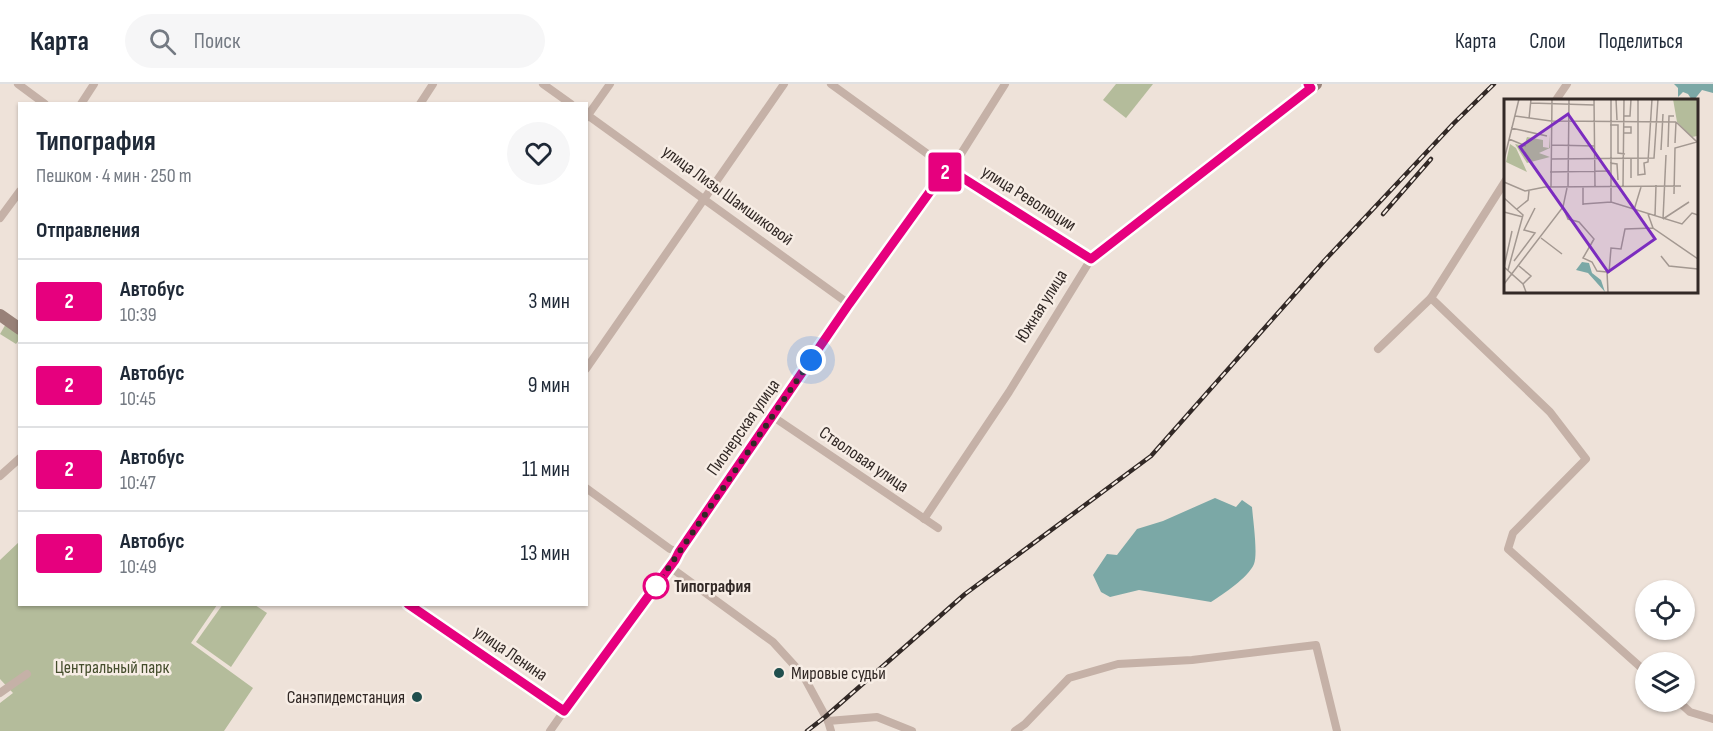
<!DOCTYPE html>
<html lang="ru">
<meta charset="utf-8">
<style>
body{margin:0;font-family:"Sofia Sans Condensed",sans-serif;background:#f6f6f7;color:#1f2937;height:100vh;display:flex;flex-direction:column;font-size:22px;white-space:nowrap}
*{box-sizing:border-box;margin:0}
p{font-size:20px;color:#747a83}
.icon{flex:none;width:33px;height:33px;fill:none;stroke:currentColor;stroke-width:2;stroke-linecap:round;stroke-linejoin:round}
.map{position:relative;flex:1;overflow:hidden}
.panel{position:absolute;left:18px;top:18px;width:570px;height:504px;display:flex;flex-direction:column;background:#fff;border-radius:0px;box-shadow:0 2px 4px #0004}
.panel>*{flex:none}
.badge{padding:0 12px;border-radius:4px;font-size:21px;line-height:39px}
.controls{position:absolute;left:1635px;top:496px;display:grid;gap:12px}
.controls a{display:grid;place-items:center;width:60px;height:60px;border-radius:50%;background:#fff;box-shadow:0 2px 4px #0004;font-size:30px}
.you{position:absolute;width:30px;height:30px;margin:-15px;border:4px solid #fff;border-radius:50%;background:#1a73e8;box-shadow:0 0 0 9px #1a73e833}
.map>.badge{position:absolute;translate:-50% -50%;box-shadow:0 0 0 3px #fff}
h2{padding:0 18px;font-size:22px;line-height:54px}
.round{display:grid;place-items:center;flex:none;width:63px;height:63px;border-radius:32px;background:#f6f6f7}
.head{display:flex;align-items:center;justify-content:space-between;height:102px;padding:0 18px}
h1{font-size:28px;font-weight:700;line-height:45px}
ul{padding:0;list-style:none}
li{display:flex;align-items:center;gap:18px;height:84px;padding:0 18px;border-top:2px solid #e0e1e3}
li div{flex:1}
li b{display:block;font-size:22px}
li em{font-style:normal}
li .badge{min-width:66px;font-weight:700;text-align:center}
header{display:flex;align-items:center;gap:36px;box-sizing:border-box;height:84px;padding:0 30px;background:#fff;border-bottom:2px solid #e0e1e3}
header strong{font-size:28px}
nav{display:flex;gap:33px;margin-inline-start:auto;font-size:21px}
.search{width:420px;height:54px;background:#f6f6f7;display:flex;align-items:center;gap:15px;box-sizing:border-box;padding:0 21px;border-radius:33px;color:#747a83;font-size:22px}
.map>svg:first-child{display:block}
</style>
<header>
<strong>Карта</strong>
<div class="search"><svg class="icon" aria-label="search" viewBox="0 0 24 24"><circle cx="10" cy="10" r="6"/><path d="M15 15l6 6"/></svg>Поиск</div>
<nav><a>Карта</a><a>Слои</a><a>Поделиться</a></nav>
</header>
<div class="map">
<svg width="1713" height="647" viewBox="0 0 1713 647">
<rect width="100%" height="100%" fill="#eee2d9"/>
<!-- green -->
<g fill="#b4bc9b">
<polygon points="1116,0 1153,0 1126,34 1103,16"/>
<polygon points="7,238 19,247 19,256 16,260 0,250"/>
<polygon points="19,458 20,520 217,521 191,559 253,604 224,647 0,647 0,619 13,609 0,595 0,476"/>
<polygon points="223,520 255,521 267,529 231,583 196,558"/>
</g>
<!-- water -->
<g fill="#7ba8a6">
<polygon points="1674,0 1713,0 1713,9 1702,6 1694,16 1692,16 1688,10 1683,8 1678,13 1678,4"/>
<path d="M 1215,414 L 1236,423 L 1242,416 L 1252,423 C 1253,436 1258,470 1254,480 C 1248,494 1223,510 1211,518 L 1139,506 L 1110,513 L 1101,508 L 1093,491 L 1107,470 L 1117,471 L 1137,445 L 1163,437 Z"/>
</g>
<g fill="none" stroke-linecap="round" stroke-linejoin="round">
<!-- street -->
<g stroke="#c5b1a7" stroke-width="8">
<polyline points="18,0 45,20"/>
<polyline points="543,0 571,20"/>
<polyline points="831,0 947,84 959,73 1005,0"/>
<polyline points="1556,16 1567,0"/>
<polyline points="81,20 94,0"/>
<polyline points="420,20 433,0"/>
<polyline points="586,30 849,220"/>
<polyline points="586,34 610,0"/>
<polyline points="1506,96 1431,214 1550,328 1586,375 1513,449 1508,465 1646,588"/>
<polyline points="0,134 20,107"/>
<polyline points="1378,265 1431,214"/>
<polyline points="586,285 784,0"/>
<polyline points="772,332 938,444"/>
<polyline points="0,392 20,374"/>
<polyline points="586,404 670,465 679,468"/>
<polyline points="924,435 1009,308 1091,175"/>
<polyline points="670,483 773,558 803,591 828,637 831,647"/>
<polyline points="0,609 27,590"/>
<polyline points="1679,618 1690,628 1713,635"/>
<polyline points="828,637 877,633 912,647"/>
<polyline points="550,647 564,627"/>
<polyline points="1015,647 1025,640 1069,594 1118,580 1192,576 1316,561 1337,647"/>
</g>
<!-- secondary -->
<g stroke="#988178" stroke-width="12">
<polyline points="0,231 20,245"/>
<polyline points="408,520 564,627 675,476 679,468 849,220 947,84 1091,175 1316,0"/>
</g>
<defs>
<g id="rail">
<polyline points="1383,130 1431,75"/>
<polyline points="807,647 825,633 965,510 1151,372 1325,176 1454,39 1494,0"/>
</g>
</defs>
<!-- rail casing -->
<use href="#rail" stroke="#322926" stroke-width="4.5"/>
<!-- rail -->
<use href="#rail" stroke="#f7ede5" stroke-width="2" stroke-dasharray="7" stroke-linecap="butt"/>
</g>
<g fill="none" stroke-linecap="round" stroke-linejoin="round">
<defs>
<polyline id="line" points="408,520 564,627 675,476 679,468 849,220 947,84 1091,175 1311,4 1308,0"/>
</defs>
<!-- line casing -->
<use href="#line" stroke="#fff" stroke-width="14"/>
<!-- line -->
<use href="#line" stroke="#e6007e" stroke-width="9"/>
<!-- walk -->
<polyline stroke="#322926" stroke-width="6" stroke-dasharray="0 10.8" points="656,502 811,276"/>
</g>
<!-- markers -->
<circle fill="#fff" stroke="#e6007e" stroke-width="3" cx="656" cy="502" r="12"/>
<g fill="#204f4e" stroke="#f7ede5" stroke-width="2">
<circle cx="779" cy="589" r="6"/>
<circle cx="417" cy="613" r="6"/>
</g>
<g text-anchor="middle" stroke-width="5" stroke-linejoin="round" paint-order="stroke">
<!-- street labels -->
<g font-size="18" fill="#322926" stroke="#f7ede5">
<text transform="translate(728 111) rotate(36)" y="6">улица Лизы Шамшиковой</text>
<text transform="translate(1029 114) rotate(32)" y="6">улица Революции</text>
<text transform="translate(1041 222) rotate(-58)" y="6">Южная улица</text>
<text transform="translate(743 343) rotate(-55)" y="6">Пионерская улица</text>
<text transform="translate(864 375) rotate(34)" y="6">Стволовая улица</text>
<text transform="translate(511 569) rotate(34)" y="6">улица Ленина</text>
</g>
<!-- stop labels -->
<g font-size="18" font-weight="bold" fill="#322926" stroke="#f7ede5" text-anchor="start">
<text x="674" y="508">Типография</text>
</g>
<!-- park labels -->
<g font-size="18" fill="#454e2d" stroke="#f7ede5">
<text x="112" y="589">Центральный парк</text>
</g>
<!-- poi labels -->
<g font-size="18" fill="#322926" stroke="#f7ede5" text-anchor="start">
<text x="791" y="595">Мировые судьи</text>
<text x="405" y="619" text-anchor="end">Санэпидемстанция</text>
</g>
</g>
<!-- overview -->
<g transform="translate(1504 15)">
<rect width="194" height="194" fill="#eee2d9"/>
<path d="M 169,0 L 193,0 L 193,37 L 188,38 L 173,23 ZM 45,35 L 46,49 L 35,54 L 46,58 L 23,64 L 11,45 L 20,47 L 23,38 L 39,41 L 39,48 L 45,49 ZM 6,45 L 12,49 L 23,73 L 2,63 Z" fill="#b4bc9b"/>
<path d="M 78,163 L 85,164 L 88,174 L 97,181 L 101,193 L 84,174 L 72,171 Z" fill="#7ba8a6"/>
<path fill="none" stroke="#a39891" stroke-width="1.5" d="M 90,0 L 91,88M 107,0 L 107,103M 112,0 L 113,21M 134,0 L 134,76 L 141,75 L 140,64 L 144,63 L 148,0M 27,4 L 90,6M 11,17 L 47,22 L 172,23M 120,17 L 126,17 L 127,0M 25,20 L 27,0M 106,26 L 114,26 L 114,54 L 121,55M 7,29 L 43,37M 120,34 L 127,34 L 127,28 L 120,28M 5,40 L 22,47M 171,44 L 172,23M 47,46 L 91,47M 164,48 L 165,17 L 170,17M 157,51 L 159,15M 127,59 L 127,79M 47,60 L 150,59 L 154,0M 0,61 L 15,0M 106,64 L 113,65 L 114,81M 46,73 L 106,72M 0,83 L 21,92 L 41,88 L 177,87M 47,88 L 48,0M 64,88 L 65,0M 79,88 L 79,106M 119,88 L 120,0M 170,95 L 171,49 L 193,43 L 172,23M 0,99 L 19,116 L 4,171M 79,105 L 107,103 L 178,125 L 188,114 L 194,116M 59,108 L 64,120 L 75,123 L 90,140 L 79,159 L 88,163 L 93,172 L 103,173 L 104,193M 13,110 L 24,101 L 25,92M 130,111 L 137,88M 0,113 L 19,118M 144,115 L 149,129 L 194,160M 151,117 L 152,86M 159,120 L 162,56M 159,120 L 185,103M 8,132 L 0,168 L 19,185 L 22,193M 37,139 L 58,155M 157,157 L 165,167 L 194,170M 10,162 L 31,134 L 20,131 L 31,109M 15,167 L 27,177 L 19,185M 105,174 L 107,149 L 117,150 L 121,130 L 149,129M 0,185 L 59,108 L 63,89"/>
<path fill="#7b2cbf" fill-opacity="0.15" stroke="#7b2cbf" stroke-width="3" d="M 64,15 L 151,140 L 104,173 L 16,48 Z"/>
<rect width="194" height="194" fill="none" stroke="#322926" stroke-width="3"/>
</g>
</svg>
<div class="controls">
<a><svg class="icon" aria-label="locate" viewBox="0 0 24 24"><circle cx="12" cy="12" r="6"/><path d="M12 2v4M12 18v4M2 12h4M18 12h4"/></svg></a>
<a><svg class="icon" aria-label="layers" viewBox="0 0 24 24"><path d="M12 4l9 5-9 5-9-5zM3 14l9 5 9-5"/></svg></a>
</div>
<div class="you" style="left:811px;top:276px"></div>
<b class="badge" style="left:945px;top:88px;background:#e6007e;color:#fff">2</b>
<section class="panel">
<div class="head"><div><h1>Типография</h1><p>Пешком · 4 мин · 250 m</p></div><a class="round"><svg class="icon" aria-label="heart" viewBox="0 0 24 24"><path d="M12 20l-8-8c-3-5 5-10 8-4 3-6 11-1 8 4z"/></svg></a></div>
<h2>Отправления</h2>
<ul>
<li><span class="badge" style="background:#e6007e;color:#fff">2</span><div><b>Автобус</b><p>10:39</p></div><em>3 мин</em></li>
<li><span class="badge" style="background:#e6007e;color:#fff">2</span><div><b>Автобус</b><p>10:45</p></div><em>9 мин</em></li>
<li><span class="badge" style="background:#e6007e;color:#fff">2</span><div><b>Автобус</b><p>10:47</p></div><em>11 мин</em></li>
<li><span class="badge" style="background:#e6007e;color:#fff">2</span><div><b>Автобус</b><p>10:49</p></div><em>13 мин</em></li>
</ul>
</section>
</div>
